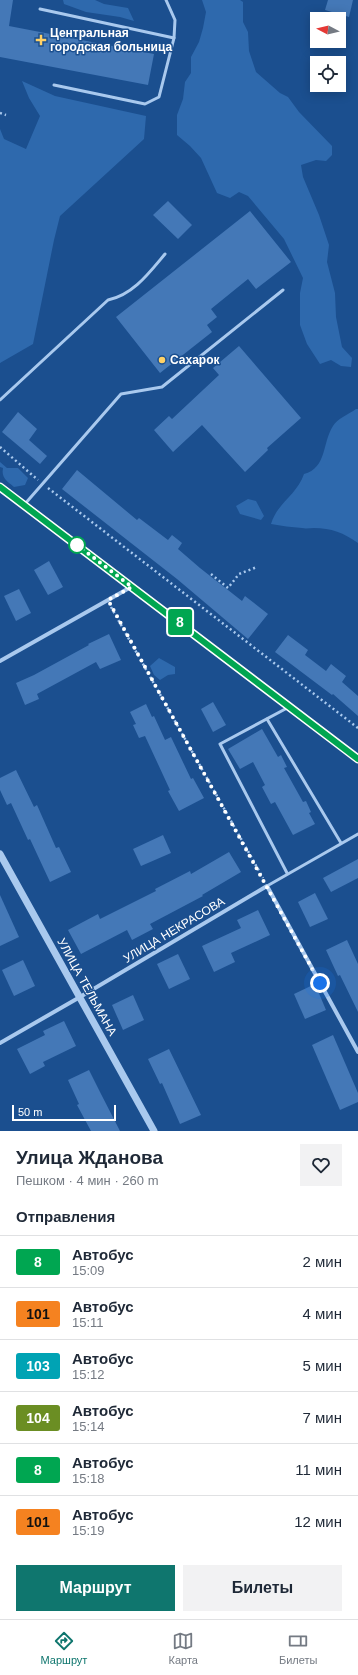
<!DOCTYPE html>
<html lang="ru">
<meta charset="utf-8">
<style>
body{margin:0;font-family:Helvetica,sans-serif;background:#f2f2f3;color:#1f2937;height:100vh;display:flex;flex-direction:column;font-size:15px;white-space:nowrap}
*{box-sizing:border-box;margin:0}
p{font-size:13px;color:#747a83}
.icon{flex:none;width:22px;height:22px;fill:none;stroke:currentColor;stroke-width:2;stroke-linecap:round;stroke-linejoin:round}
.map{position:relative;height:1131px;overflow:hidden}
.details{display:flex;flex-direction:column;background:#fff;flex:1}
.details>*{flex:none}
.badge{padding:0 8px;border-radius:3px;font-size:14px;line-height:26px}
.needle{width:26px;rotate:277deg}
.fabs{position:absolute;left:310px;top:12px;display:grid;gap:8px}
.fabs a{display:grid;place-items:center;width:36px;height:36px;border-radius:0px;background:#fff;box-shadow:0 2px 10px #0003;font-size:20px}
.scale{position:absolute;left:12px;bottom:10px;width:104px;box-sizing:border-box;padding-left:4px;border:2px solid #fff;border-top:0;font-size:11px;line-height:14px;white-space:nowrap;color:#fff;-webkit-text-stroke:3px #1b4f8f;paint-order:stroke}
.you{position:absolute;width:20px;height:20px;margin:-10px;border:3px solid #fff;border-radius:50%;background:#1a73e8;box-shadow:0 0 0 6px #1a73e833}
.map>.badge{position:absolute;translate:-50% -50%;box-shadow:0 0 0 2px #fff}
h2{padding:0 16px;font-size:15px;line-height:36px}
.round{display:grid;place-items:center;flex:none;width:42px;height:42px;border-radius:0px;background:#f2f2f3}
.summary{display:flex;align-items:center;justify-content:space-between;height:68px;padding:0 16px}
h1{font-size:19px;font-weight:600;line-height:30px}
.primary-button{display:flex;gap:8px;margin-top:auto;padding:8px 16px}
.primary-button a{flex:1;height:46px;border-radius:0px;background:#0f766e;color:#fff;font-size:16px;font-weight:600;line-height:46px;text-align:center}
.primary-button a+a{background:#f2f2f3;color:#1f2937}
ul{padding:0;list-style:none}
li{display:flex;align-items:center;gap:12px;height:52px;padding:0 16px;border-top:1px solid #e0e1e3}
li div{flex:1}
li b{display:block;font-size:15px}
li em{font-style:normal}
li .badge{min-width:44px;font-weight:700;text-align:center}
.tab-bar{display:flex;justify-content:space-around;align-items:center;height:56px;border-top:1px solid #e0e1e3;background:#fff;font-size:11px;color:#747a83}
.tab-bar a{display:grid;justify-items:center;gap:2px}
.tab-bar .current{color:#0f766e}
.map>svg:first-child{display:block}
</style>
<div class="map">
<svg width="358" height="1131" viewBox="0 0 358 1131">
<rect width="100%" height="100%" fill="#1b4f8f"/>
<!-- green -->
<g fill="#2e69ad">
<polygon points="63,0 95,0 104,4 128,8 134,21 120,17 86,12 64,4"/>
<polygon points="202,0 240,0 243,2 243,22 248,32 249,51 256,72 280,93 288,97 299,112 332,146 332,155 326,161 316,160 301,165 303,177 319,215 329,245 327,262 335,293 336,317 342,347 352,358 351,367 341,366 331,360 320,364 307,344 300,325 300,293 303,278 284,239 248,196 239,192 230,198 217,193 201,158 190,146 177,135 177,115 183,99 185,82 191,73 191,57 199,42 203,28 206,12"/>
<polygon points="22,81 55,96 146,116 144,139 60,216 54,240 33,344 0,363 0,129 4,139 26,149 40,116 29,98"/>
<path d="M 356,409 L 358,409 L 358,543 C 344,533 331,528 314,528 C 310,528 306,529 302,528 C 292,527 281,526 271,524 C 277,503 297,495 304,474 C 327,468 322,443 333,426 C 337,419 349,414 356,409 Z"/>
<path d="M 0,462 L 7,468 L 18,468 L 28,478 L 25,485 L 14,487 C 7,481 1,478 3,468 L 0,467 Z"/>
<polygon points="248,499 256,501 264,516 261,520 240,514 236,506"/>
<polygon points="159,658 175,667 175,674 168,675 160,680 154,675 150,666"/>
</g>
<!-- building -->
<g fill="#4478b7">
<polygon points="0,0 13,0 9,26 154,54 148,85 0,57"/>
<polygon points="328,0 353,0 349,17 325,10"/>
<polygon points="168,201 192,225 178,239 153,215"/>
<polygon points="250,211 291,262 256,289 248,279 211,309 217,317 207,325 212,332 160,373 116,317"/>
<polygon points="239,346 301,418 267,448 268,450 245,472 202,425 173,452 154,430 169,416 172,419 219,375 213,368"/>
<polygon points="18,412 37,429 29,440 47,456 40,464 2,432"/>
<polygon points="77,470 137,520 139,518 168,540 172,535 182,543 178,549 200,568 242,601 245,596 268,614 248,639 177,579 62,489"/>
<polygon points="49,561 63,587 48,595 34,570"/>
<polygon points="19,589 31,613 16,621 4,596"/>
<polygon points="109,634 121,660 100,669 96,662 37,694 39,699 25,705 16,683 34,675 89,645 88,644"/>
<polygon points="288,635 308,650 305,655 326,671 331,664 346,676 342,682 358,696 358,716 333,694 332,695 275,652"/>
<polygon points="213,702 226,725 213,732 201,709"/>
<polygon points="146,704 152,717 154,716 165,740 171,737 191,779 193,778 204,798 179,811 168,791 170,790 145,736 139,738 133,725 136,724 130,712"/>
<polygon points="262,729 278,757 281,755 287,767 284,768 303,802 306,801 311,812 309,813 315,824 293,835 275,802 271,804 262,787 265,785 253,762 240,769 228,749"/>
<polygon points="16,770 34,807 37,805 56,848 59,847 71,872 50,882 30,839 28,840 11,803 7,805 0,790 0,778"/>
<polygon points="163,835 171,853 141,866 133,849"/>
<polygon points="229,852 241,872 202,895 203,896 150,924 153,929 132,940 127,930 81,954 68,930 98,914 100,919 156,891 155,889 190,871 191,874"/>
<polygon points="358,859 358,878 331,892 323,878"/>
<polygon points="315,893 328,919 310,927 298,902"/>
<polygon points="0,895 19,937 0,946"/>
<polygon points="258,910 270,935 231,953 235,962 214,972 202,946 241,928 237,920"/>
<polygon points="347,940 358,964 358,1012 340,975 338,976 326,950"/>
<polygon points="178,954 190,979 169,989 157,964"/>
<polygon points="23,960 35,986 14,996 2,970"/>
<polygon points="315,984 326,1010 305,1019 294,994"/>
<polygon points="133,995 144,1020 123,1030 112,1005"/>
<polygon points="64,1021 76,1046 43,1062 45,1066 30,1074 17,1049 45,1035 43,1031"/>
<polygon points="333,1035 358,1093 358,1102 340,1110 312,1045"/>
<polygon points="169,1049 201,1115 180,1124 162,1083 160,1084 148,1059"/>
<polygon points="89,1070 101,1094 120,1131 91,1131 77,1105 79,1104 68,1080"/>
</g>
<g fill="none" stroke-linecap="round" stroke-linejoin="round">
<!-- path -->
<g stroke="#a9c9ee" stroke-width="2.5" stroke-dasharray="2 3" stroke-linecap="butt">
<polyline points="0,113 6,115"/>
<polyline points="0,447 38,480"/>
<polyline points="48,488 358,728"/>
<polyline points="211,574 228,588 239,574 257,567"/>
<polyline points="111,607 263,878"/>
</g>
<!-- service -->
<g stroke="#a9c9ee" stroke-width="3">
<polyline points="40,9 174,38"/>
<polyline points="54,85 145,104 159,97 174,38 175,20 166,0"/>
<path d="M 0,400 L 108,300 C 133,295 149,273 165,254"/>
<polyline points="24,505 121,394 162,387 283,290"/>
<polyline points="267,719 341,843"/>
<polyline points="287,873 220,744 289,707"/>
<polyline points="267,886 358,834"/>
</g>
<!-- minor -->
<g stroke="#a9c9ee" stroke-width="4">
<polyline points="0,661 131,587"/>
<polyline points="0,1043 80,997 267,886 358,1052"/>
</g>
<!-- tertiary -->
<g stroke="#a9c9ee" stroke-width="7">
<polyline points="0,487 358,759"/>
<polyline points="0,854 154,1131"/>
</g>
</g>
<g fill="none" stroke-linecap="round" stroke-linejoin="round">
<defs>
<polyline id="line" points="0,487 358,759"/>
</defs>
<!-- line casing -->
<use href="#line" stroke="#fff" stroke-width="9"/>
<!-- line -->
<use href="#line" stroke="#00a651" stroke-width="6"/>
<!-- walk -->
<polyline stroke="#fff" stroke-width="4" stroke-dasharray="0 7.2" points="77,545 132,587 108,600 320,983"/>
</g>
<!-- markers -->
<g fill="#ffd166" stroke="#1b4f8f" stroke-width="1.5">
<path d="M39 34h4v4h4v4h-4v4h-4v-4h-4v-4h4z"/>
<circle cx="162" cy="360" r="4"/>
</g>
<circle fill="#fff" stroke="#00a651" stroke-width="2" cx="77" cy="545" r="8"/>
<g text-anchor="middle" stroke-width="3" stroke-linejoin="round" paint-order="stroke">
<!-- poi labels -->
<g font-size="12" font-weight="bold" fill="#fff" stroke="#1b4f8f" text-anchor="start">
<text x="50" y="37">Центральная<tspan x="50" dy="14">городская больница</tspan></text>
<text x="170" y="364">Сахарок</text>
</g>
<!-- street labels -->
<g font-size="12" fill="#fff" stroke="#1b4f8f">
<text transform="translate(174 930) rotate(-31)" y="4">УЛИЦА НЕКРАСОВА</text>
<text transform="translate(87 987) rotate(61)" y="4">УЛИЦА ТЕЛЬМАНА</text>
</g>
</g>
</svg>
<div class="fabs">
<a><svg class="needle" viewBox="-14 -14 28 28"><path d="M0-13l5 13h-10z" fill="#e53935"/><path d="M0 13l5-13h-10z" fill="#747a83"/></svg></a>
<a><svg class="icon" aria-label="locate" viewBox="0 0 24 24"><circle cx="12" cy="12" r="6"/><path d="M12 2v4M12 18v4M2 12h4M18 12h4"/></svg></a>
</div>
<div class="scale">50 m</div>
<div class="you" style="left:320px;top:983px"></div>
<b class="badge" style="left:180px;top:622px;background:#00a651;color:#fff">8</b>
</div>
<section class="details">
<div class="summary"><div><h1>Улица Жданова</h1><p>Пешком · 4 мин · 260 m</p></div><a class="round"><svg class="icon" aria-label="heart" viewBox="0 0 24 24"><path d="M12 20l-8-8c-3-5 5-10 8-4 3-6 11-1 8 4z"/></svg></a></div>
<h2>Отправления</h2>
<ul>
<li><span class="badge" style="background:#00a651;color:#fff">8</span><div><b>Автобус</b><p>15:09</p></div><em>2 мин</em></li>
<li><span class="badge" style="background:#f58220;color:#111">101</span><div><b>Автобус</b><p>15:11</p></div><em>4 мин</em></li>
<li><span class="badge" style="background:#00a3b4;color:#fff">103</span><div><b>Автобус</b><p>15:12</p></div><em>5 мин</em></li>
<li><span class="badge" style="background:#6b8e23;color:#fff">104</span><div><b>Автобус</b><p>15:14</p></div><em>7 мин</em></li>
<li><span class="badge" style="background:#00a651;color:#fff">8</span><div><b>Автобус</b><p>15:18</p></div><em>11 мин</em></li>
<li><span class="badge" style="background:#f58220;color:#111">101</span><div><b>Автобус</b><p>15:19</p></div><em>12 мин</em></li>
</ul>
<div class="primary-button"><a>Маршрут</a><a>Билеты</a></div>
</section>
<nav class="tab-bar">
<a class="current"><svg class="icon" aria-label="directions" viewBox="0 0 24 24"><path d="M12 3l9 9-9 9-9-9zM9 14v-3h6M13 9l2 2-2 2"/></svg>Маршрут</a>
<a><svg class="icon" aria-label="map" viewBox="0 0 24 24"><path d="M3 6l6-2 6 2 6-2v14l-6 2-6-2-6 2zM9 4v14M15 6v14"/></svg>Карта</a>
<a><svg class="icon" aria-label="tickets" viewBox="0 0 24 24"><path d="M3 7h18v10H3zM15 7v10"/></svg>Билеты</a>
</nav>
